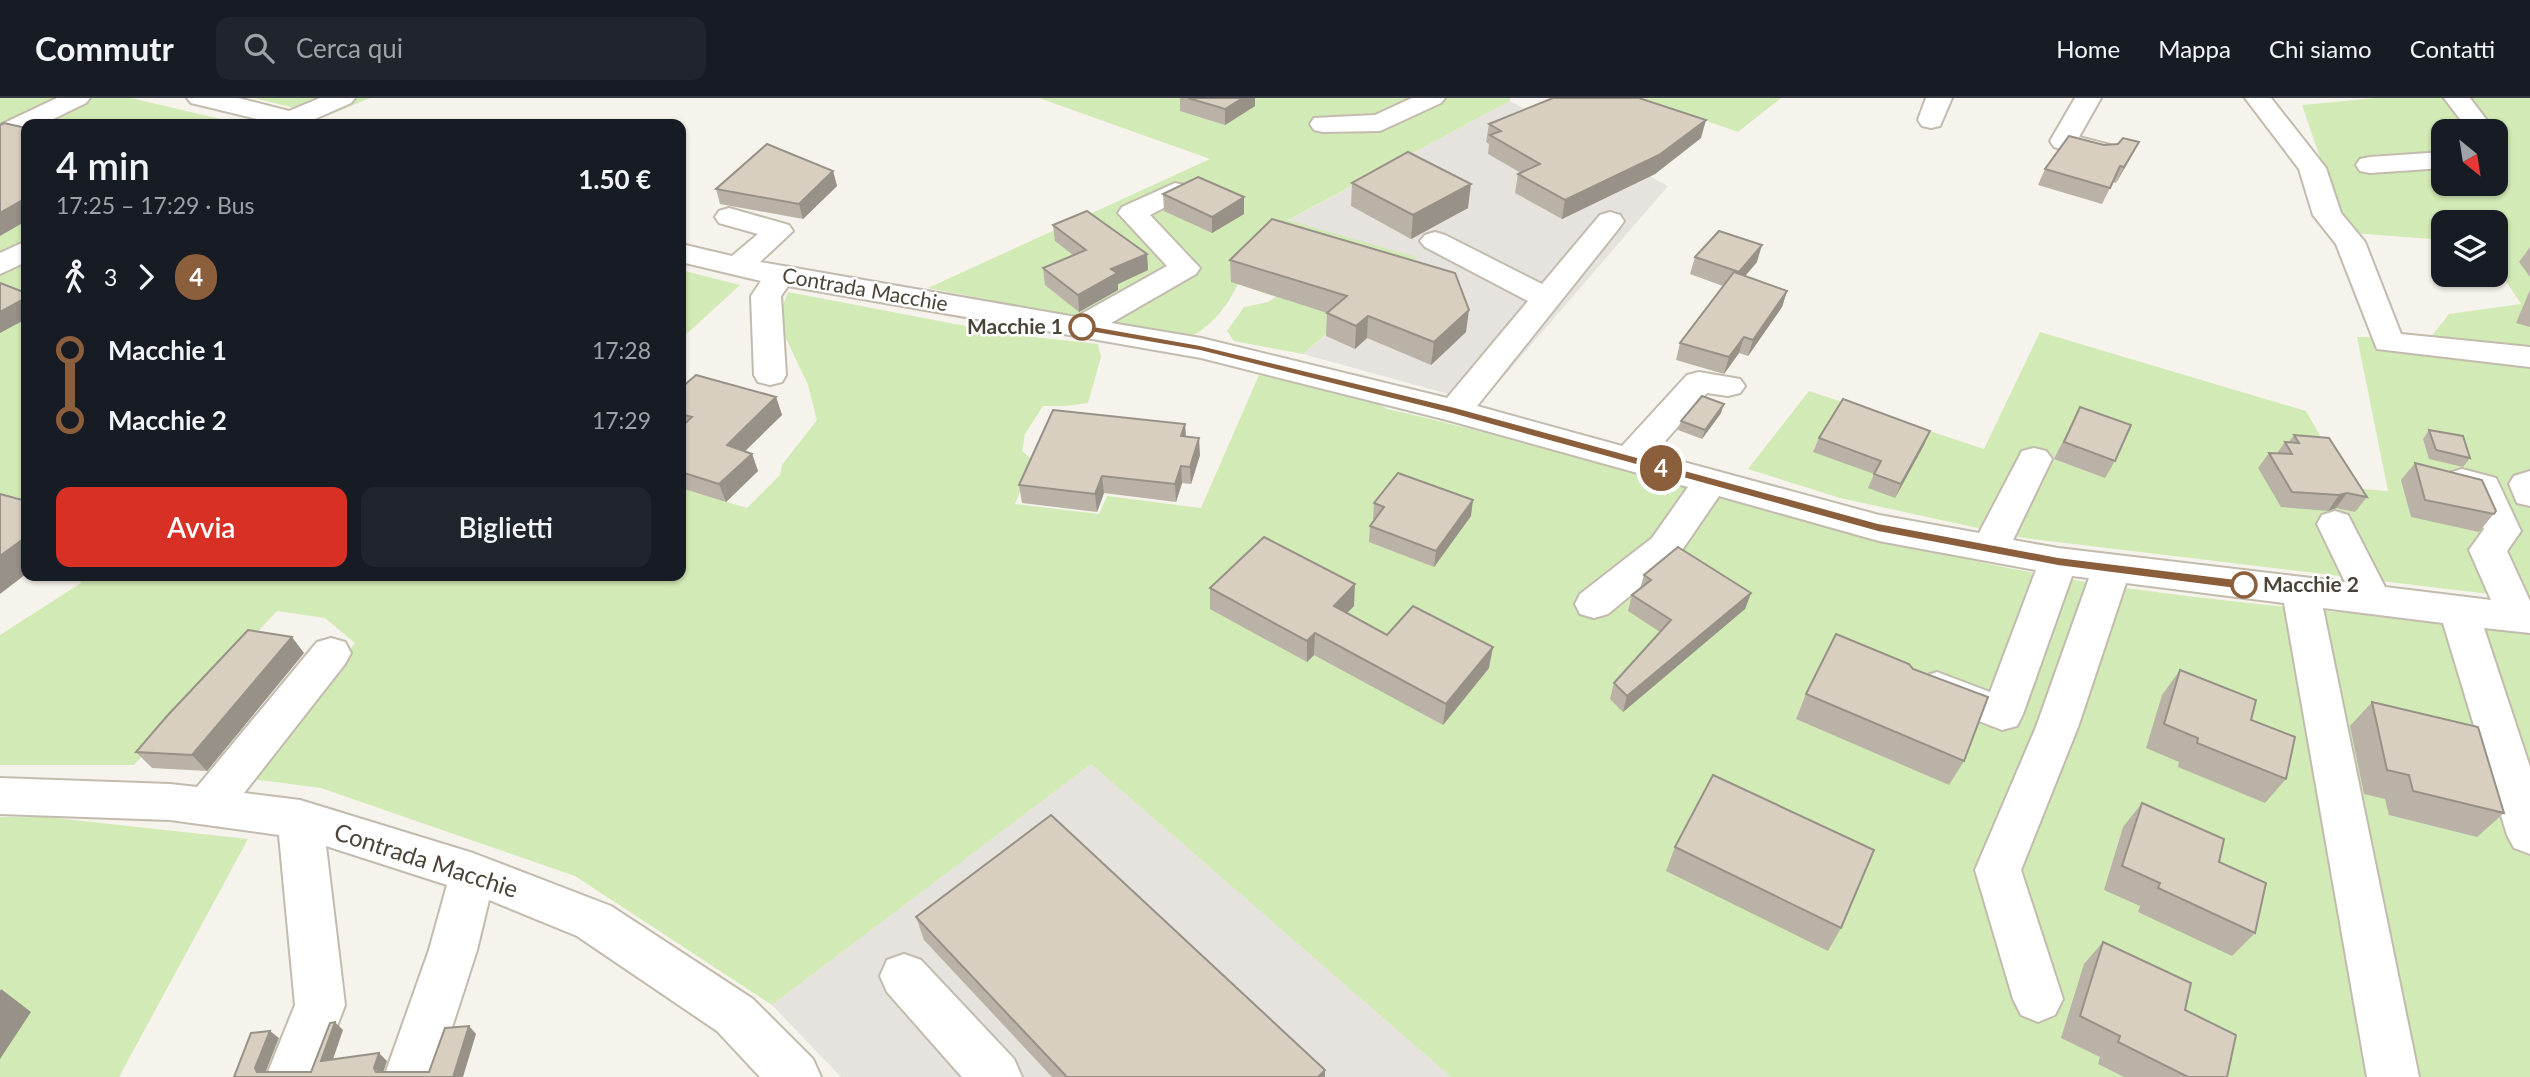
<!DOCTYPE html>
<html lang="it">
<meta charset="utf-8">
<style>
body{margin:0;font-family:Lato,sans-serif;background:#20242c;color:#f1f3f6;height:100vh;display:flex;flex-direction:column;font-size:26px;white-space:nowrap}
*{box-sizing:border-box;margin:0}
p{font-size:23px;color:#9ea1a6}
.icon{flex:none;width:38px;height:38px;fill:none;stroke:currentColor;stroke-width:2;stroke-linecap:round;stroke-linejoin:round}
.map{position:relative;flex:1;overflow:hidden}
.sheet{position:absolute;left:21px;top:21px;width:665px;height:462px;display:flex;flex-direction:column;background:#171b24;border-radius:14px;box-shadow:0 2px 5px #0004}
.sheet>*{flex:none}
.badge{padding:0 14px;border-radius:23px;font-size:24px;line-height:46px}
.needle{width:46px;rotate:150deg}
.tools{position:absolute;left:2431px;top:21px;display:grid;gap:14px}
.tools a{display:grid;place-items:center;width:77px;height:77px;border-radius:14px;background:#171b24;box-shadow:0 2px 5px #0004;font-size:35px}
.map>.badge{position:absolute;translate:-50% -50%;box-shadow:0 0 0 4px #fff}
.legs{display:flex;align-items:center;gap:10px;height:77px;padding:0 35px;font-size:23px}
.legs p{margin-inline-start:auto}
.summary{display:flex;align-items:center;justify-content:space-between;height:119px;padding:0 35px}
h1{font-size:38px;font-weight:600;line-height:52px}
.cta{display:flex;gap:14px;margin-top:auto;padding:14px 35px}
.cta a{flex:1;height:80px;border-radius:14px;background:#d93025;color:#fff;font-size:28px;font-weight:600;line-height:80px;text-align:center}
.cta a+a{background:#20242c;color:#f1f3f6}
ul{padding:0 35px;list-style:none}
li{display:flex;align-items:center;gap:24px;height:70px;font-size:26px}
li i{display:grid;place-items:center;width:10px;height:100%;margin:0 9px;background:currentColor}
li i::after{content:'';width:18px;height:18px;margin:-9px;border:5px solid;border-radius:50%;background:#171b24}
li p{margin-inline-start:auto}
li:first-child i{background:linear-gradient(#0000 50%,currentColor 0)}
li:last-child i{background:linear-gradient(currentColor 50%,#0000 0)}
header{display:flex;align-items:center;gap:42px;box-sizing:border-box;height:98px;padding:0 35px;background:#171b24;border-bottom:2px solid #363941}
header strong{font-size:33px}
nav{display:flex;gap:38px;margin-inline-start:auto;font-size:24px}
.search{width:490px;height:63px;background:#20242c;display:flex;align-items:center;gap:18px;box-sizing:border-box;padding:0 24px;border-radius:14px;color:#9ea1a6;font-size:26px}
.map>svg:first-child{display:block}
</style>
<header>
<strong>Commutr</strong>
<div class="search"><svg class="icon" aria-label="search" viewBox="0 0 24 24"><circle cx="10" cy="10" r="6"/><path d="M15 15l6 6"/></svg>Cerca qui</div>
<nav><a>Home</a><a>Mappa</a><a>Chi siamo</a><a>Contatti</a></nav>
</header>
<div class="map">
<svg width="2530" height="979" viewBox="0 0 2530 979">
<rect width="100%" height="100%" fill="#f6f3ec"/>
<!-- industrial -->
<g fill="#e6e2dd">
<polygon points="1510,3 1668,88 1481,305 1303,256 1389,185 1287,123"/>
<polygon points="1091,666 1451,979 841,979 772,907"/>
</g>
<!-- green -->
<g fill="#d2eab5" fill-rule="evenodd">
<polygon points="0,0 131,0 242,26 26,26 26,402 23,403 0,400"/>
<polygon points="254,0 370,0 327,18"/>
<path d="M 1039,0 L 1510,0 L 1510,3 L 1288,122 L 1416,159 L 1303,256 L 1234,243 L 1227,233 L 1244,209 L 1268,204 L 1276,199 L 1238,186 C 1228,207 1214,225 1194,237 L 1109,225 L 928,190 L 1210,61 Z"/>
<polygon points="1642,0 1781,0 1738,34"/>
<path d="M 2376,0 L 2530,0 L 2530,501 L 2024,440 L 1840,400 L 1748,371 L 1809,293 L 1984,351 L 2040,234 L 2306,313 L 2350,390 L 2388,393 L 2357,239 L 2430,240 L 2449,216 L 2521,206 L 2496,168 L 2496,124 L 2443,124 L 2443,142 L 2353,135 L 2339,115 L 2302,7 ZM 2443,33 L 2496,33 L 2496,86 L 2443,86 Z"/>
<polygon points="681,172 740,187 681,241"/>
<path d="M 788,194 L 1007,236 L 1098,246 L 1101,259 L 1088,305 L 1066,308 L 1043,308 L 1025,336 L 1022,353 L 1033,362 L 1015,406 L 1099,416 L 1107,398 L 1201,410 L 1259,277 L 1371,301 L 1387,311 C 1601,359 1808,431 2024,473 C 2191,505 2361,514 2530,534 L 2530,979 L 1451,979 L 1091,666 L 772,907 L 575,778 L 321,690 L 244,680 L 355,545 L 325,520 L 277,513 L 134,667 L 0,667 L 0,537 L 81,485 L 77,478 L 681,478 L 681,390 L 747,410 L 780,377 L 782,367 L 817,322 L 808,287 L 781,230 L 780,215 Z"/>
<polygon points="0,719 46,719 248,741 119,979 0,979"/>
</g>
<g fill="none" stroke-linecap="round" stroke-linejoin="round">
<defs>
<g id="minor">
<polygon points="57,0 90,0 86,5 43,26 26,26 26,34 0,45 0,27"/>
<polygon points="187,0 238,0 289,13 320,0 355,0 351,5 315,21 318,26 278,26 191,5"/>
<polygon points="1412,0 1445,0 1441,5 1380,33 1323,34 1314,32 1310,26 1314,20 1375,17"/>
<polygon points="1926,0 1952,0 1940,28 1931,30 1922,28 1918,22"/>
<path d="M 2075,0 L 2101,0 L 2079,39 L 2110,47 L 2114,53 L 2110,59 C 2093,63 2071,53 2054,49 L 2050,43 Z"/>
<polygon points="2245,0 2271,0 2326,70 2341,115 2365,144 2401,236 2530,249 2530,269 2377,251 2336,146 2313,117 2299,71"/>
<polygon points="2444,0 2470,0 2495,33 2469,33"/>
<polygon points="2443,54 2443,70 2370,75 2360,73 2356,67 2360,61 2370,59"/>
<polygon points="1175,85 1185,87 1189,93 1185,99 1150,117 1200,170 1196,176 1111,225 1201,240 1447,300 1528,203 1425,149 1420,143 1425,137 1435,134 1445,137 1542,186 1600,117 1610,114 1620,117 1624,123 1620,129 1477,308 1622,348 1687,277 1699,274 1740,281 1745,288 1740,295 1728,298 1707,295 1654,356 1879,417 1979,435 2022,353 2034,350 2046,353 2052,361 2013,442 2058,450 2345,484 2317,426 2322,417 2335,413 2348,417 2385,489 2491,502 2469,452 2484,431 2469,397 2449,391 2444,383 2449,375 2462,371 2496,380 2521,433 2507,453 2530,503 2530,535 2484,530 2530,669 2530,756 2514,750 2507,737 2443,525 2323,510 2419,979 2367,979 2284,505 2126,485 2078,629 2021,772 2063,901 2055,917 2038,924 2021,917 2013,901 1975,772 2036,629 2089,480 2072,478 2023,616 2017,628 2002,632 1922,601 1916,590 1922,579 1937,574 1990,594 2036,472 1879,443 1719,398 1678,458 1608,516 1594,520 1580,516 1575,506 1580,496 1652,440 1688,389 1447,322 1201,260 788,188 781,198 786,277 782,284 770,287 758,284 754,277 751,198 761,183 681,164 681,146 732,158 758,136 719,125 715,119 719,113 729,110 789,127 793,133 760,164 1076,219 1167,168 1118,115 1122,109"/>
<polygon points="26,143 26,164 0,176 0,155"/>
<polygon points="2530,373 2530,408 2517,405 2509,386 2514,378"/>
<polygon points="331,540 345,544 351,555 345,566 244,695 300,702 473,755 611,808 753,901 813,961 821,979 760,979 717,933 577,838 489,802 477,852 436,979 384,979 429,852 447,787 326,748 345,907 318,979 266,979 295,907 279,737 170,722 0,716 0,680 170,686 197,689 317,544"/>
<polygon points="904,856 921,862 1014,961 1022,979 962,979 887,894 880,878 887,862"/>
</g>
</defs>
<!-- minor casing -->
<use href="#minor" stroke="#c2bbae" stroke-width="4"/>
<!-- minor -->
<use href="#minor" fill="#fff" fill-rule="evenodd"/>
</g>
<!-- wall -->
<g fill="#bab2a6">
<polygon points="1180,0 1255,0 1255,8 1225,27 1180,13"/>
<polygon points="1489,26 1701,40 1655,76 1562,121 1515,95 1518,76 1521,75 1488,56 1489,46 1486,44"/>
<polygon points="2139,44 2116,85 2113,84 2102,106 2038,87 2045,71 2104,47"/>
<polygon points="833,73 837,88 803,121 720,106 716,91"/>
<polygon points="1352,85 1468,110 1411,141 1351,108"/>
<polygon points="1163,96 1244,99 1244,116 1212,135 1164,113"/>
<polygon points="1053,127 1147,156 1148,172 1118,186 1118,192 1079,214 1045,187 1043,170 1073,157 1055,143"/>
<polygon points="2530,149 2530,179 2519,164"/>
<polygon points="1695,159 1757,164 1745,178 1787,193 1782,209 1748,258 1739,255 1724,276 1676,262 1680,245 1723,188 1690,176"/>
<polygon points="1230,162 1466,234 1431,267 1367,240 1355,251 1326,238 1327,215 1231,184"/>
<polygon points="2530,192 2530,229 2516,225"/>
<polygon points="681,290 776,299 782,317 744,353 752,356 758,373 726,404 681,390"/>
<polygon points="2080,309 2115,363 2105,380 2054,361"/>
<polygon points="1721,315 1702,341 1678,332 1681,323"/>
<polygon points="1185,326 1186,339 1200,357 1191,386 1182,385 1176,404 1104,395 1097,414 1022,405 1019,387"/>
<polygon points="2429,332 2470,360 2463,369 2429,361 2423,341"/>
<polygon points="1930,333 1924,347 1895,400 1868,390 1874,376 1813,354 1819,340"/>
<polygon points="2294,337 2367,399 2355,414 2336,410 2328,413 2281,409 2258,370 2269,355 2277,355 2285,344 2289,344"/>
<polygon points="2415,365 2496,413 2479,434 2411,419 2401,382"/>
<polygon points="1374,405 1471,418 1434,469 1369,444 1370,428 1375,422 1373,421"/>
<polygon points="1644,477 1751,495 1745,511 1623,614 1610,601 1614,585 1660,534 1628,513 1632,497 1640,491"/>
<polygon points="1210,490 1354,508 1347,515 1387,537 1489,570 1443,627 1314,557 1307,564 1210,511"/>
<polygon points="304,555 207,673 152,670 136,654"/>
<polygon points="1913,571 1964,663 1949,687 1796,621 1806,596"/>
<polygon points="2180,572 2251,622 2286,681 2265,705 2178,669 2179,664 2146,650 2162,597"/>
<polygon points="2372,604 2504,715 2477,739 2389,717 2385,701 2364,696 2350,628"/>
<polygon points="2142,705 2255,835 2232,858 2138,814 2140,808 2104,792 2123,729"/>
<polygon points="1675,749 1841,830 1828,853 1666,773"/>
<polygon points="916,819 1325,979 1052,979 924,842"/>
<polygon points="2103,844 2185,912 2227,979 2124,979 2098,966 2100,959 2061,940 2084,866"/>
</g>
<!-- shaded-wall -->
<g fill="#979187">
<polygon points="1243,0 1255,0 1255,8 1225,27 1225,11"/>
<polygon points="1706,22 1701,40 1655,76 1562,121 1565,102"/>
<polygon points="2139,44 2131,59 2116,85 2124,69"/>
<polygon points="833,73 837,88 803,121 799,106"/>
<polygon points="1471,86 1468,110 1411,141 1413,117"/>
<polygon points="1244,99 1244,116 1212,135 1212,119"/>
<polygon points="26,100 26,123 0,138 0,115"/>
<polygon points="1762,147 1757,164 1734,191 1739,174"/>
<polygon points="1147,156 1148,172 1118,186 1118,192 1079,214 1078,197 1111,171"/>
<polygon points="1787,193 1782,209 1748,258 1753,242"/>
<polygon points="26,200 26,221 0,235 0,214"/>
<polygon points="1469,212 1466,234 1431,267 1434,244"/>
<polygon points="1368,218 1367,240 1355,251 1356,228"/>
<polygon points="1744,239 1739,255 1724,276 1729,259"/>
<polygon points="776,299 782,317 733,365 727,347"/>
<polygon points="1724,306 1721,315 1702,341 1705,332"/>
<polygon points="1185,326 1186,344 1181,338"/>
<polygon points="1930,333 1924,347 1895,400 1901,386"/>
<polygon points="1199,340 1200,357 1191,386 1190,369"/>
<polygon points="752,356 758,373 726,404 719,386"/>
<polygon points="1181,368 1182,385 1176,404 1175,386"/>
<polygon points="1102,378 1104,395 1097,414 1095,396"/>
<polygon points="2347,395 2336,410 2328,413 2339,397"/>
<polygon points="1473,402 1471,418 1434,469 1436,453"/>
<polygon points="26,439 26,476 0,496 0,458"/>
<polygon points="1355,486 1354,508 1333,529 1334,508"/>
<polygon points="1751,495 1745,511 1623,614 1627,598"/>
<polygon points="1315,535 1314,557 1307,564 1307,543"/>
<polygon points="292,539 304,555 207,673 192,657"/>
<polygon points="1493,549 1489,570 1443,627 1446,606"/>
<polygon points="1,891 31,914 0,961 0,893"/>
<polygon points="335,924 343,932 330,970 321,963"/>
<polygon points="469,928 476,936 463,979 453,979"/>
<polygon points="270,933 279,940 264,978 257,974 255,970"/>
<polygon points="379,955 387,963 382,978 374,970"/>
<polygon points="1325,972 1325,979 1318,979"/>
</g>
<!-- building -->
<g fill="#d8cfc1" stroke="#979187" stroke-width="2">
<polygon points="1188,0 1243,0 1225,11"/>
<polygon points="1553,0 1639,0 1706,22 1659,57 1565,102 1518,76 1540,66 1490,37 1501,33 1489,26"/>
<polygon points="4,25 26,30 26,100 0,115 0,27"/>
<polygon points="2069,38 2104,47 2118,46 2123,40 2139,44 2124,69 2120,68 2110,90 2045,71"/>
<polygon points="767,46 833,73 799,106 716,91"/>
<polygon points="1408,54 1471,86 1413,117 1352,85"/>
<polygon points="1198,79 1244,99 1212,119 1163,96"/>
<polygon points="1087,113 1147,156 1111,171 1117,175 1078,197 1043,170 1086,152 1053,127"/>
<polygon points="1272,121 1455,175 1469,212 1434,244 1368,218 1356,228 1327,215 1347,198 1230,162"/>
<polygon points="1719,133 1762,147 1739,174 1695,159"/>
<polygon points="1734,174 1787,193 1753,242 1744,239 1729,259 1680,245"/>
<polygon points="0,185 26,195 26,200 0,214"/>
<polygon points="696,277 776,299 727,347 752,356 719,386 681,374 681,329 692,319 681,316 681,290"/>
<polygon points="1702,298 1724,306 1705,332 1681,323"/>
<polygon points="1843,301 1930,333 1901,386 1874,376 1881,363 1819,340"/>
<polygon points="2080,309 2131,327 2115,363 2064,344"/>
<polygon points="1053,312 1185,326 1181,338 1199,340 1190,369 1181,368 1175,386 1102,378 1095,396 1019,387"/>
<polygon points="2429,332 2463,338 2470,360 2436,352"/>
<polygon points="2294,337 2329,340 2367,399 2347,395 2339,397 2292,394 2269,355 2292,356 2285,344 2299,345"/>
<polygon points="2415,365 2482,382 2496,413 2494,416 2425,402"/>
<polygon points="1398,375 1473,402 1436,453 1370,428 1384,409 1374,405"/>
<polygon points="0,396 26,403 26,439 0,458"/>
<polygon points="1264,439 1355,486 1334,508 1387,537 1413,508 1493,549 1446,606 1315,535 1307,543 1210,490"/>
<polygon points="1678,449 1751,495 1627,598 1614,585 1671,522 1632,497 1651,482 1644,477"/>
<polygon points="248,532 292,539 192,657 136,654 167,618"/>
<polygon points="1836,536 1909,566 1913,571 1988,599 1964,663 1806,596"/>
<polygon points="2180,572 2256,602 2251,622 2295,639 2286,681 2197,645 2198,640 2164,626"/>
<polygon points="2372,604 2478,629 2504,715 2413,693 2409,677 2387,672"/>
<polygon points="1713,677 1874,752 1841,830 1675,749"/>
<polygon points="2142,705 2224,741 2219,764 2266,785 2255,835 2158,790 2160,785 2122,768"/>
<polygon points="1051,717 1325,972 1318,979 1067,979 916,819"/>
<polygon points="2103,844 2191,885 2185,912 2236,937 2227,979 2188,979 2118,944 2120,938 2080,918"/>
<polygon points="335,924 321,963 379,955 374,970 376,974 429,974 445,930 469,928 453,979 234,979 251,935 270,933 255,970 257,974 311,974 330,925"/>
</g>
<!-- line-1 -->
<polygon fill="#8b5e3c" stroke="#fff" stroke-width="2" points="1082,226 1200,247 1455,309 1878,425 2058,459 2244,482 2251,487 2244,492 2058,468 1878,434 1452,316 1200,253 1078,232 1076,229"/>
<!-- markers -->
<g fill="#fff" stroke="#8b5e3c" stroke-width="3.5">
<circle cx="1082" cy="229" r="12"/>
<circle cx="2244" cy="487" r="12"/>
</g>
<g text-anchor="middle" stroke-width="5" stroke-linejoin="round" paint-order="stroke">
<!-- street labels -->
<g font-size="21" fill="#4b4439" stroke="#fff">
<text transform="translate(865 192) rotate(10)" y="7">Contrada Macchie</text>
</g>
<!-- stop labels -->
<g font-size="21" font-weight="bold" fill="#4b4439" stroke="#fff" text-anchor="end">
<text x="1063" y="236">Macchie 1</text>
<text x="2263" y="494" text-anchor="start">Macchie 2</text>
</g>
<!-- near-street labels -->
<g font-size="24" fill="#4b4439" stroke="#fff">
<text transform="translate(426 763) rotate(18)" y="8">Contrada Macchie</text>
</g>
</g>
</svg>
<div class="tools">
<a><svg class="needle" viewBox="-14 -14 28 28"><path d="M0-13l5 13h-10z" fill="#e53935"/><path d="M0 13l5-13h-10z" fill="#9ea1a6"/></svg></a>
<a><svg class="icon" aria-label="layers" viewBox="0 0 24 24"><path d="M12 4l9 5-9 5-9-5zM3 14l9 5 9-5"/></svg></a>
</div>
<b class="badge" style="left:1661px;top:370px;background:#8b5e3c;color:#fff">4</b>
<section class="sheet">
<div class="summary"><div><h1>4 min</h1><p>17:25 – 17:29 · Bus</p></div><b>1.50 €</b></div>
<div class="legs"><svg class="icon" aria-label="walk" viewBox="0 0 24 24"><circle cx="13" cy="4" r="2"/><path d="M13 8l-2 6 4 7M11 14l-3 7M7 12l3-4h3l4 4"/></svg>3<svg class="icon" aria-label="forward" viewBox="0 0 24 24"><path d="M9 5l7 7-7 7"/></svg><b class="badge" style="background:#8b5e3c;color:#fff">4</b></div>
<ul>
<li><i style="color:#8b5e3c"></i><b>Macchie 1</b><p>17:28</p></li>
<li><i style="color:#8b5e3c"></i><b>Macchie 2</b><p>17:29</p></li>
</ul>
<div class="cta"><a>Avvia</a><a>Biglietti</a></div>
</section>
</div>
